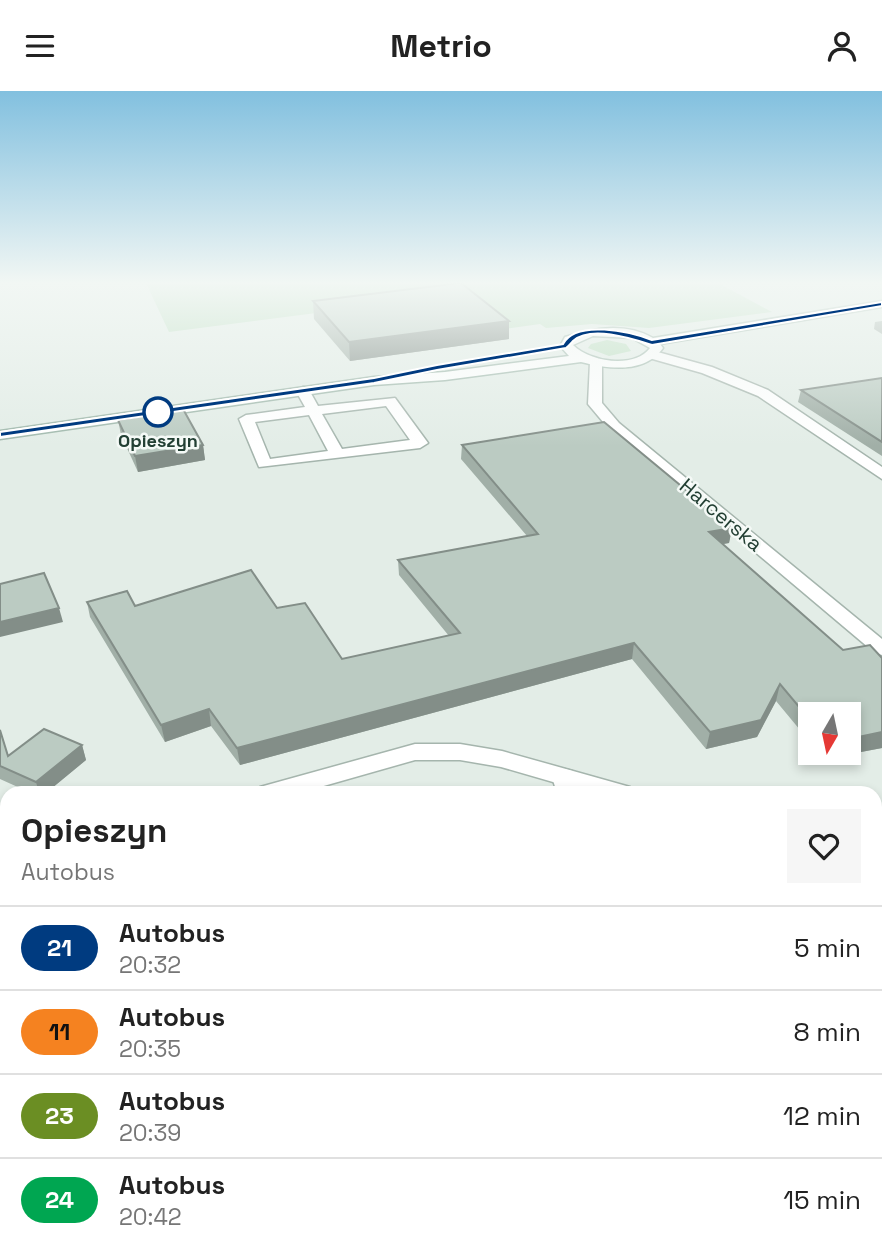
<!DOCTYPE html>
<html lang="pl">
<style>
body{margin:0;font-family:"Space Grotesk",sans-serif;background:#f6f6f6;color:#222;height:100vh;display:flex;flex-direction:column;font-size:26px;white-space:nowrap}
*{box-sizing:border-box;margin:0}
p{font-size:23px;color:#767676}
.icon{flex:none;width:38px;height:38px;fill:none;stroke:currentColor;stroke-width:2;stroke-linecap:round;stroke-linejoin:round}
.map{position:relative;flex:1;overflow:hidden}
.details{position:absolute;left:0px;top:695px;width:882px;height:471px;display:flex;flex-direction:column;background:#fff;border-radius:21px 21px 0 0;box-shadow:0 4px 10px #0003}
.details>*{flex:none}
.badge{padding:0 14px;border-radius:23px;font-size:24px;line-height:46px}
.needle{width:46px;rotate:189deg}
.tools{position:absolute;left:798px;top:611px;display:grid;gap:14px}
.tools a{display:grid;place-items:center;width:63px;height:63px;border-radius:0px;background:#fff;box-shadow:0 4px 10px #0003;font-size:35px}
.map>.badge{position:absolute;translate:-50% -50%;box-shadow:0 0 0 4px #fff}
.round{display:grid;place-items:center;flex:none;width:74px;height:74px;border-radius:0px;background:#f6f6f6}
.overview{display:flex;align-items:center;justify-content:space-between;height:119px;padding:0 21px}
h1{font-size:33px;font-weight:800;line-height:52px}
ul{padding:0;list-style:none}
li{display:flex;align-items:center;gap:21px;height:84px;padding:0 21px;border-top:2px solid #e0e0e0}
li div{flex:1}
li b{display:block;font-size:26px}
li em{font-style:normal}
li .badge{min-width:77px;font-weight:700;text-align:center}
header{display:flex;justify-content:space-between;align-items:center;height:91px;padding:0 21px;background:#fff;font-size:32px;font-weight:800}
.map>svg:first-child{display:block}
</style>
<header><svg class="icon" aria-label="menu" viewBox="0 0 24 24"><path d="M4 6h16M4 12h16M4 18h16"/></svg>Metrio<svg class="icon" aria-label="person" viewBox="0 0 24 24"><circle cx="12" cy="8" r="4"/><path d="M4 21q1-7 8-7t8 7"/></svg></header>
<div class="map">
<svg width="882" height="1165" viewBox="0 0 882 1165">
<rect width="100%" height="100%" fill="#e3ede7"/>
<!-- green -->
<g fill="#bcdec0">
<polygon points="146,192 718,192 772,221 649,237 592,233 546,237 540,233 504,238 472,202 169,241"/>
<polygon points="607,249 626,253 631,260 609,265 588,257 591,253"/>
</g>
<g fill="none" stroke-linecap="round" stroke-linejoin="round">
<defs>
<g id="lane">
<path d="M 303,296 L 308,297 L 318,315 L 395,307 L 428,352 L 420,357 L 259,376 L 239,328 L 246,324 L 305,316 L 296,300 ZM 386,315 L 410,349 L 342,358 L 322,323 ZM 309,324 L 328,360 L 270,368 L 255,331 Z"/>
<polygon points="564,678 572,680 581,702 557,702 552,686 556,680"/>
<polygon points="97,1158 147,1158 144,1165 94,1165"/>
</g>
<g id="street">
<polygon points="654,260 712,276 768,299 882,376 882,388 758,305 702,282 649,267 649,261"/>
<polygon points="596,267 602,271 602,312 619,332 882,548 882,564 875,562 609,338 588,313 590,271"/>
<polygon points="415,653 460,653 502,660 630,696 633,702 591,702 501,676 460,669 415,669 299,702 257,702 260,696"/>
<polygon points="875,753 882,755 882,773 875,771"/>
<polygon points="7,766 7,786 0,788 0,768"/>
<polygon points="875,848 882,850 882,872 875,870"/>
<polygon points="875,1124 882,1127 882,1165 876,1165 865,1158 875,1158"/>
<polygon points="766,1158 838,1158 835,1165 763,1165"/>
</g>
<path id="secondary" d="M 882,210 L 882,216 L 660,253 L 663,257 C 644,283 609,278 581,271 L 445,289 L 374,294 L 0,348 L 0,340 L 374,286 L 445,281 L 569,265 L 560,255 L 565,246 C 593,237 625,231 653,247 ZM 593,245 L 632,247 L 650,257 C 634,278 590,271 573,254 Z"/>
</defs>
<!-- lane casing -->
<use href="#lane" stroke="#a5b5ad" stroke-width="3"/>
<!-- street casing -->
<use href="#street" stroke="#a5b5ad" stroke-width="3"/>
<!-- secondary casing -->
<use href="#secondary" stroke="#a1b9ad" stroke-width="3"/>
<!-- lane -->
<use href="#lane" fill="#fff" fill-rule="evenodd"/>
<!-- street -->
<use href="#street" fill="#fff" fill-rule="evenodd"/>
<!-- secondary -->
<use href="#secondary" fill="#fff" fill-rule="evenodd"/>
</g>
<!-- wall -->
<g fill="#a1afa7">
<polygon points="313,210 509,230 509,248 350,270 314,228"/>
<polygon points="882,230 882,243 874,238 875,231"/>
<polygon points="882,287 882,365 798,311 801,299"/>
<polygon points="118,329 203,354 205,369 138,381 121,344"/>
<polygon points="462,354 732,437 729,452 722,453 843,559 882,567 882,657 824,668 819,662 849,662 810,623 810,651 776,610 757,646 706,658 632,568 240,674 211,635 165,651 90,526 87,511 135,515 277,517 342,568 449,545 399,484 398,469 527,445 461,368"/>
<polygon points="0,638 8,665 82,654 86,669 46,702 31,702 0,688"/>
<polygon points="882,894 882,1039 876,1032 875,1033 875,897"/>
</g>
<!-- shaded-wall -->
<g fill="#838e88">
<polygon points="509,230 509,248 350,270 349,251"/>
<polygon points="203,354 205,369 138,381 135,365"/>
<polygon points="732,437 729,452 706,456 709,441"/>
<polygon points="59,517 63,531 0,546 0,531"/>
<polygon points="634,552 632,568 240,674 237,657"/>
<polygon points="780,593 776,610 757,646 706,658 710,641"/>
<polygon points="209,618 211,635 165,651 161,634"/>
<polygon points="882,641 882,657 824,668 826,662 849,662 849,648"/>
<polygon points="82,654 86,669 46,702 39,702 36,691"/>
<polygon points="882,1008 882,1019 875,1033 875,1014 877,1010"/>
<polygon points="7,1134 7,1158 26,1158 10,1165 0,1165 0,1137"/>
</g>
<!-- building -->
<g fill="#bbcbc2" stroke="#838e88" stroke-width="2">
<polygon points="460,192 461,192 509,230 349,251 313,210"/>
<polygon points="882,287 882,351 801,299"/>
<polygon points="183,318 203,354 135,365 118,329"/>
<polygon points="604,331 732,437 709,441 843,559 870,554 882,567 882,641 849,648 849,623 810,623 810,629 780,593 761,629 710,641 634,552 237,657 209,618 161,634 87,511 127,500 135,515 251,479 277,517 305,512 342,568 460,542 398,469 538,443 462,354"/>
<polygon points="44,482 59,517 0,531 0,493"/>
<polygon points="44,638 82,654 36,691 0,675 0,639 8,665"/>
<polygon points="7,831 7,1134 0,1137 0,833"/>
<polygon points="882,894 882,1008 877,1010 875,1008 875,897"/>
<polygon points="156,1158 220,1158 222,1165 141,1165"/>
</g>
<!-- sky -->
<linearGradient id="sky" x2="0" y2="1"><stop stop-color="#82c0df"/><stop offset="0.54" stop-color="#f2f7f4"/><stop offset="1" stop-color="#f2f7f4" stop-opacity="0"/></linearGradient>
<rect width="882" height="355" fill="url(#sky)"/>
<!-- line -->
<path fill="#003b80" stroke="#fff" stroke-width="2" d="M 882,211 L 882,215 L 652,254 C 633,248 591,234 573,250 C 571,252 569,255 566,257 L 437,279 L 374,292 L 0,346 L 0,341 L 374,287 L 437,274 L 563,253 C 576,228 631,241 652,249 Z"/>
<!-- markers -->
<circle fill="#fff" stroke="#003b80" stroke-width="3.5" cx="158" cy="321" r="14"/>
<g text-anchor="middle" stroke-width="5" stroke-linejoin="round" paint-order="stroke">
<!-- far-stop labels -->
<g font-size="18" font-weight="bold" fill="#223f33" stroke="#f4f9f6">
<text x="158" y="356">Opieszyn</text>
</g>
<!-- street labels -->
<g font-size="21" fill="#223f33" stroke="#f4f9f6">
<text transform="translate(721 424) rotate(40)" y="7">Harcerska</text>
</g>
</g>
</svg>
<div class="tools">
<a><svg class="needle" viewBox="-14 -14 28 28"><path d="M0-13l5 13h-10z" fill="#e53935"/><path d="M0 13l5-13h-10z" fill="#767676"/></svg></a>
</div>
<section class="details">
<div class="overview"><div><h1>Opieszyn</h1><p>Autobus</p></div><a class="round"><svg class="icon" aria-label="heart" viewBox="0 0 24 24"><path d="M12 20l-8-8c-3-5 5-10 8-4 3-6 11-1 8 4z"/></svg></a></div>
<ul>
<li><span class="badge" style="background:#003b80;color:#fff">21</span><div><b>Autobus</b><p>20:32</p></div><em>5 min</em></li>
<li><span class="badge" style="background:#f58220;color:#111">11</span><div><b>Autobus</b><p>20:35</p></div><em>8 min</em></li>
<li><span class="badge" style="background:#6b8e23;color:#fff">23</span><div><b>Autobus</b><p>20:39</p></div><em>12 min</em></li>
<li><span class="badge" style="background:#00a651;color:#fff">24</span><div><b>Autobus</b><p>20:42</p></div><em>15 min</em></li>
</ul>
</section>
</div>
